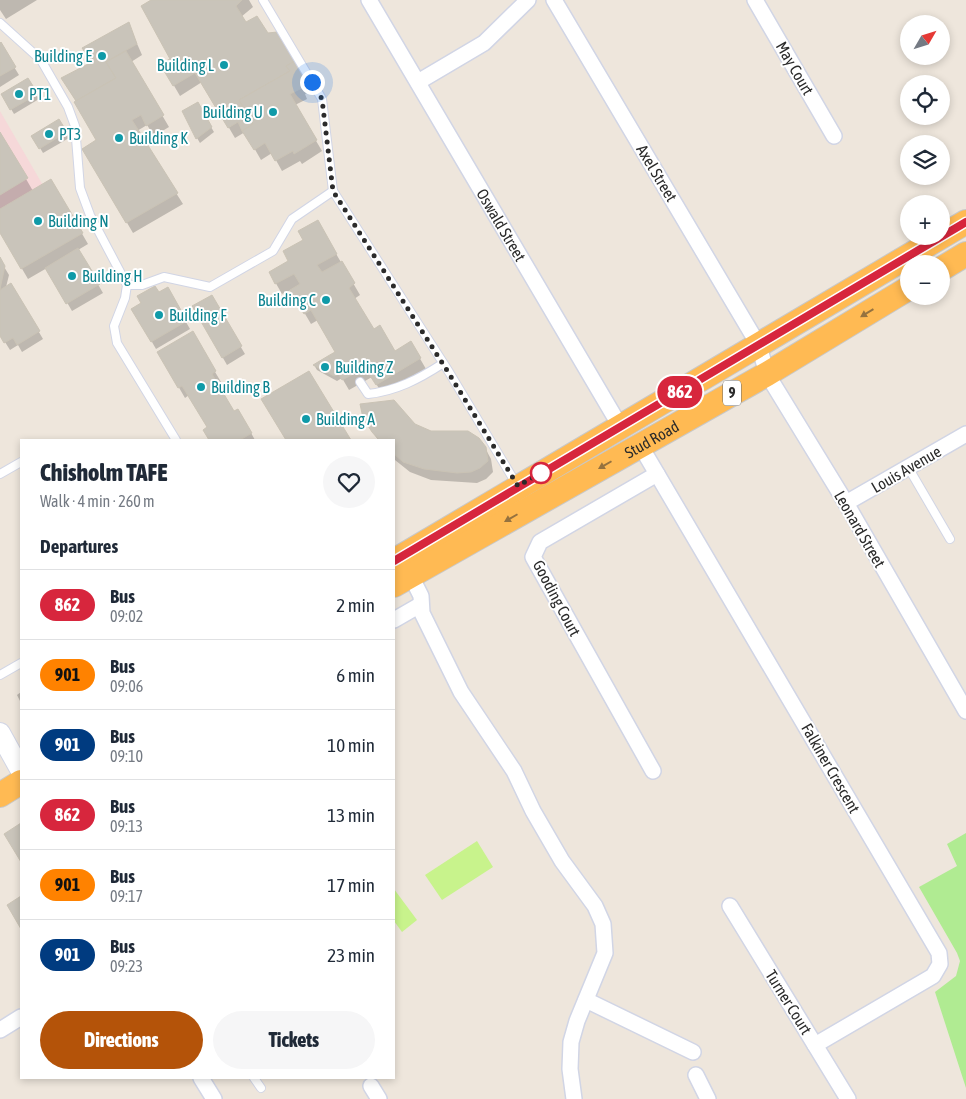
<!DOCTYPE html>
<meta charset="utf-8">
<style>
body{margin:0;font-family:"Asap Condensed",sans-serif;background:#f6f6f7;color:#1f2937;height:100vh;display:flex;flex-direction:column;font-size:19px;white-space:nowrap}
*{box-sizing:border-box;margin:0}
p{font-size:16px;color:#747a83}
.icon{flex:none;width:28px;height:28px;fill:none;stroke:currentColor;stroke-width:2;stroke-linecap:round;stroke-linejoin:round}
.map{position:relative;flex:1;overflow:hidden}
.drawer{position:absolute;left:20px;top:439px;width:375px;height:640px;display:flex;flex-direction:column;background:#fff;border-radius:0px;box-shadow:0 2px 8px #0003}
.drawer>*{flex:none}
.badge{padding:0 10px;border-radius:16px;font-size:18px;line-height:32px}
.needle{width:32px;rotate:51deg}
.buttons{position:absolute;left:900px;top:15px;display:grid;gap:10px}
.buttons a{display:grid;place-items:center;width:50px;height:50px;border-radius:50%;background:#fff;box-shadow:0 2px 8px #0003;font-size:25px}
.you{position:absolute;width:25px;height:25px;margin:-12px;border:4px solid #fff;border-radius:50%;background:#1a73e8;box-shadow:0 0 0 8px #1a73e833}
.map>.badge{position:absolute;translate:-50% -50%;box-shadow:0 0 0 2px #fff}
h2{padding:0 20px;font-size:19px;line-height:45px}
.round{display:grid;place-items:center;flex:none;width:52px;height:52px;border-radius:26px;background:#f6f6f7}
.summary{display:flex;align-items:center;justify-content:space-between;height:85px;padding:0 20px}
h1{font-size:24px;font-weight:800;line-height:38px}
.action{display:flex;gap:10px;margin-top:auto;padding:10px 20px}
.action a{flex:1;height:58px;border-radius:30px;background:#b45309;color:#fff;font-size:20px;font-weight:800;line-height:58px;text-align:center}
.action a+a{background:#f6f6f7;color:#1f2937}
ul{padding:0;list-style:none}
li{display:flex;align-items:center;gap:15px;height:70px;padding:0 20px;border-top:1px solid #e0e1e3}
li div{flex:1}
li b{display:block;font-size:19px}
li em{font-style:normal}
li .badge{min-width:55px;font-weight:700;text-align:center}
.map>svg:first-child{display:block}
</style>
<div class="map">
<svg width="966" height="1099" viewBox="0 0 966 1099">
<rect width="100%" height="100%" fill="#eee6dc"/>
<!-- medical -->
<polygon fill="#f6d8d9" points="0,111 44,187 0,214"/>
<!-- grass -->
<polygon fill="#b0eb92" points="966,833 966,1088 935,992 956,976 960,961 957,953 919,887 957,866 947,844"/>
<!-- pitch -->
<g fill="#c8f38c">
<polygon points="477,841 493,867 442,900 425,875"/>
<polygon points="394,889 417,920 402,932 394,921"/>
</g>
<!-- shadow -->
<g fill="#0003">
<polygon points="0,0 37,0 6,19 0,10"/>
<polygon points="153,0 249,0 253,7 241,17 245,24 267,34 311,91 305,94 307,99 295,105 322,151 302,164 300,161 282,171 272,153 261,160 245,132 235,138 202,82 180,96 162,65 172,59"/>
<polygon points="128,23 142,55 131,62 169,127 154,136 147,125 137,131 183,204 133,233 84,149 98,141 63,78 93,63"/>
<polygon points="0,44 19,75 0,87"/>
<polygon points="28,80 39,99 14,114 3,95"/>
<polygon points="197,104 214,132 200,143 197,138"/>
<polygon points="58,121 69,138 43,153 33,136"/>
<polygon points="0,134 33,191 51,180 88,244 78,250 103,293 72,311 47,268 28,279 0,231"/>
<polygon points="317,221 360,295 354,299 373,330 395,353 411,343 426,369 383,395 372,377 349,390 342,378 337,381 317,370 314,365 337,352 318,320 311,324 291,290 282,294 270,273 290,261"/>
<polygon points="0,260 9,275 6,287 11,285 43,339 22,352 18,345 10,350 0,334"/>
<polygon points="167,289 190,329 156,349 133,309"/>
<polygon points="211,297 245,354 227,365 194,307"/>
<polygon points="192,333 221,382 217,385 234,413 238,410 255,440 210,440 208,428 189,395 185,398 159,353"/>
<polygon points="414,425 431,433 485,448 491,459 493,472 486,479 477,483 431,480 410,472 395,460 394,440 378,440 371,429"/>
<polygon points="21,692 21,703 17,695"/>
</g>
<!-- building -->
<g fill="#c9c4ba" stroke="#cac3b5">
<polygon points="151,0 242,0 236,6 246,22 257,16 268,33 277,32 295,61 286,66 290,71 239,100 253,124 242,131 238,122 228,128 195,73 173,86 160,64 170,59 141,6"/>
<polygon points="129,22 137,44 106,62 116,78 76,101 61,78 92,62 82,48"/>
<polygon points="1,42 16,67 0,76 0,43"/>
<polygon points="126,51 164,115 146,126 141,115 132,120 178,193 126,223 82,149 96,140 74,102 116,78 106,62"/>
<polygon points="295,61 306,80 299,83 302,88 290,94 317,140 294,154 293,151 275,161 265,143 254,150 242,131 253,124 239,100 290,71 286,66"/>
<polygon points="28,78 38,94 10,110 1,94"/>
<polygon points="198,102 212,127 196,139 182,111"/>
<polygon points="59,119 67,132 39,149 31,136"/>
<polygon points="0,132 28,178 0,195"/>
<polygon points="51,179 83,233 21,269 0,233 0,209"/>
<polygon points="318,220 337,254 317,265 322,272 342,261 355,283 349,288 374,329 380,325 395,351 411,341 421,358 376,385 365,368 342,380 328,356 335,352 312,312 311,310 304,314 290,290 300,284 294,274 275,284 269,272 288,261 283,251 303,240 298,231"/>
<polygon points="78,248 100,284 66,304 45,268"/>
<polygon points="0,257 5,266 0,289"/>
<polygon points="11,283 40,331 17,345 13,338 4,343 0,336 0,290"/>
<polygon points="155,286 159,292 168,287 187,321 151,342 131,309 141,303 137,296"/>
<polygon points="212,295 242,346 222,358 192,306"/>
<polygon points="193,331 216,371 212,374 234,411 238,409 252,433 240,440 209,440 203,430 207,427 182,386 178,388 157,352"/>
<polygon points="328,356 339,374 334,376 313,365"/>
<polygon points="309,371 351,440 286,440 261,399"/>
<polygon points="394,400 415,424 431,431 468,431 479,438 486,447 488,461 480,468 471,472 457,473 424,469 403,462 394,454 394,440 379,440 372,432 363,418 360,404"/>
<polygon points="21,823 21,862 4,834"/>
<polygon points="21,896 21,929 7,905"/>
</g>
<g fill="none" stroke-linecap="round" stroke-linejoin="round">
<defs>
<g id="service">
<polyline points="263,0 322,99 333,191 449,372 517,485"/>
<polyline points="0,23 41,60 68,107 75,126 80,188 90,215 127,285 125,298 114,326 117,343 176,440"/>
<polyline points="127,285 142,285 164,277 210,287 273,251 292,219 333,191"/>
<path d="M 360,382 L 368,394 C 396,391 419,379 442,364"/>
<polyline points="908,467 950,539"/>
<polyline points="0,474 21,462"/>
<polyline points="0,675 21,663"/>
<polyline points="254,1078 261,1088"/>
</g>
<g id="minor">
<path id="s1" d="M 369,0 L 620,426"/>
<polyline points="554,0 752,334 759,346 767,374 846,503 966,711"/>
<polyline points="755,0 834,136"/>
<polyline points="418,82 484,43 528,0"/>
<polyline points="640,445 939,953 940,964 933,976 815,1045"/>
<polyline points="846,503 966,434"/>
<polyline points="411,576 421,596 422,613 461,692 514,771 533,811 562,861 595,906 603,924 605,953 577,1021 571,1042 570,1069 574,1099"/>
<polyline points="394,620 420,605"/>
<polyline points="653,771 533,557 540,542 657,474"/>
<polyline points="730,906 848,1099"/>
<polyline points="586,1000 693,1052"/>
<polyline points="0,1030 21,1017"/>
<polyline points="696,1075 708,1099"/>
<polyline points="201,1078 214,1099"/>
<polyline points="371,1086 379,1099"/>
</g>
<polyline id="secondary" points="0,733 21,771"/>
<g id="trunk">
<polyline points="941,269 966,254"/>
<polyline points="394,561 966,222"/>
<path id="s2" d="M 394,585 L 767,374 L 909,288"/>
<polyline points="0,795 21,782"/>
</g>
</defs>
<!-- service casing -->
<use href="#service" stroke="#d1d5e5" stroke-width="10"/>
<!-- minor casing -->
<use href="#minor" stroke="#d1d5e5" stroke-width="18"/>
<!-- secondary casing -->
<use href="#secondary" stroke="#d1d5e5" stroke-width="22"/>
<!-- trunk casing -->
<use href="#trunk" stroke="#c8c8c8" stroke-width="26"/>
<!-- service -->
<use href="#service" stroke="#fff" stroke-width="8"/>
<!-- minor -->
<use href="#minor" stroke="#fff" stroke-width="15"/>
<!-- secondary -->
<use href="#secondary" stroke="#fff" stroke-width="20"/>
<!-- trunk -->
<use href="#trunk" stroke="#ffba53" stroke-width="24"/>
</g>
<!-- one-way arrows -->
<defs><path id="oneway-solid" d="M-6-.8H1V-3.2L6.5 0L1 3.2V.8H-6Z" transform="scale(1.25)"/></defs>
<g fill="#95723f">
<use href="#oneway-solid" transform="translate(867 313) rotate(149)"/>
<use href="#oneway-solid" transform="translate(605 465) rotate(150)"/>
<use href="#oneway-solid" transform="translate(511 518) rotate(150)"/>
</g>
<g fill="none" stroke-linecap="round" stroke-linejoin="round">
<defs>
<polyline id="line" points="394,561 966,222"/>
</defs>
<!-- line casing -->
<use href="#line" stroke="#fff" stroke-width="11"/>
<!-- line -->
<use href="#line" stroke="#d7263d" stroke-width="8"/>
<!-- walk -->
<polyline stroke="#2b2b2b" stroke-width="5" stroke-dasharray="0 9" points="312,82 322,99 333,191 448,372 518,486 541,473"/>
</g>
<!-- markers -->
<g fill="#0f9aa8" stroke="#fff" stroke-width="2">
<circle cx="102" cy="56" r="5"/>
<circle cx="224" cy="65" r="5"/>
<circle cx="19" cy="94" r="5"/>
<circle cx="273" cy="112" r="5"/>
<circle cx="49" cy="134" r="5"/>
<circle cx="119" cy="138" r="5"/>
<circle cx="38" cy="221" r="5"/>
<circle cx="72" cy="276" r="5"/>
<circle cx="326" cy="300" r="5"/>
<circle cx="159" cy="315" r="5"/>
<circle cx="325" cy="367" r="5"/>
<circle cx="201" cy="387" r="5"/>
<circle cx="306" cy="419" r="5"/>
</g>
<circle fill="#fff" stroke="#d7263d" stroke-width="2.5" cx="541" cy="473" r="10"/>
<g text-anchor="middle" stroke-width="4" stroke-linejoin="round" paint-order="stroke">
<!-- shield labels -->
<rect fill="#fff" stroke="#6b6b6b" stroke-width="1" x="723" y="380.5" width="18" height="25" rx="4"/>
<g font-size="15" font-weight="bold" fill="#2b2b2b">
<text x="732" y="398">9</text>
</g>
<!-- culture labels -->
<g font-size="16" fill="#0d838f" stroke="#fff" text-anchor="start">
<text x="92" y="62" text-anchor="end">Building E</text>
<text x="214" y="71" text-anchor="end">Building L</text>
<text x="29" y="100">PT1</text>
<text x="263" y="118" text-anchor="end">Building U</text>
<text x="59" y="140">PT3</text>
<text x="129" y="144">Building K</text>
<text x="48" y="227">Building N</text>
<text x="82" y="282">Building H</text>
<text x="316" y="306" text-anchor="end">Building C</text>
<text x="169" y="321">Building F</text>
<text x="335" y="373">Building Z</text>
<text x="211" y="393">Building B</text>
<text x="316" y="425">Building A</text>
</g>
<!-- street labels -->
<g font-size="16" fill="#2b2b2b" stroke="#fff">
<text transform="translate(795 68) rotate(60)" y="6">May Court</text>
<text transform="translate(657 173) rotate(59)" y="6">Axel Street</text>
<text dy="6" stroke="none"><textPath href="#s1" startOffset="261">Oswald Street</textPath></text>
<text dy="6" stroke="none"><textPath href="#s2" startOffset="296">Stud Road</textPath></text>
<text transform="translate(906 469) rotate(-30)" y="6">Louis Avenue</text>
<text transform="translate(860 529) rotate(60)" y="6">Leonard Street</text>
<text transform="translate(557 598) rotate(62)" y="6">Gooding Court</text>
<text transform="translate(831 768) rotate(60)" y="6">Falkiner Crescent</text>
<text transform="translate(789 1002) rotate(58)" y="6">Turner Court</text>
</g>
</g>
</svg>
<div class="buttons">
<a><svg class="needle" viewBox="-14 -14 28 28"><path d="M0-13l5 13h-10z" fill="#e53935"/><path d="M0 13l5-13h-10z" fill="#747a83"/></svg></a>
<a><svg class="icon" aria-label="locate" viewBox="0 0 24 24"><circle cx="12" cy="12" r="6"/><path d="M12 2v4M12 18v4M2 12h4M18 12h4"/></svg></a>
<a><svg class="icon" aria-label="layers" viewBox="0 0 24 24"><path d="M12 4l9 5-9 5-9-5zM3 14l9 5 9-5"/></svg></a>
<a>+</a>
<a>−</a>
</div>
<div class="you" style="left:312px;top:82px"></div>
<b class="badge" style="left:680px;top:392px;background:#d7263d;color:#fff">862</b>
<section class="drawer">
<div class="summary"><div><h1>Chisholm TAFE</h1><p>Walk · 4 min · 260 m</p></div><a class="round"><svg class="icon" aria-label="heart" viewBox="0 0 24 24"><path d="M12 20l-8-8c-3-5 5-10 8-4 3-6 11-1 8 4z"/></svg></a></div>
<h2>Departures</h2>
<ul>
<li><span class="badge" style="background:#d7263d;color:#fff">862</span><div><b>Bus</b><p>09:02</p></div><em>2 min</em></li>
<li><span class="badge" style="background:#ff8200;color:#111">901</span><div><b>Bus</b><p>09:06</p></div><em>6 min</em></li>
<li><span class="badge" style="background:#003b80;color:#fff">901</span><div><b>Bus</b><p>09:10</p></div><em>10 min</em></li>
<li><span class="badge" style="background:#d7263d;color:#fff">862</span><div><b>Bus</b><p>09:13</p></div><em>13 min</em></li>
<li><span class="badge" style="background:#ff8200;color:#111">901</span><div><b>Bus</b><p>09:17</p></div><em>17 min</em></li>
<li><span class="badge" style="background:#003b80;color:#fff">901</span><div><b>Bus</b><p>09:23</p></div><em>23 min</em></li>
</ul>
<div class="action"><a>Directions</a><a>Tickets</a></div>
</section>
</div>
